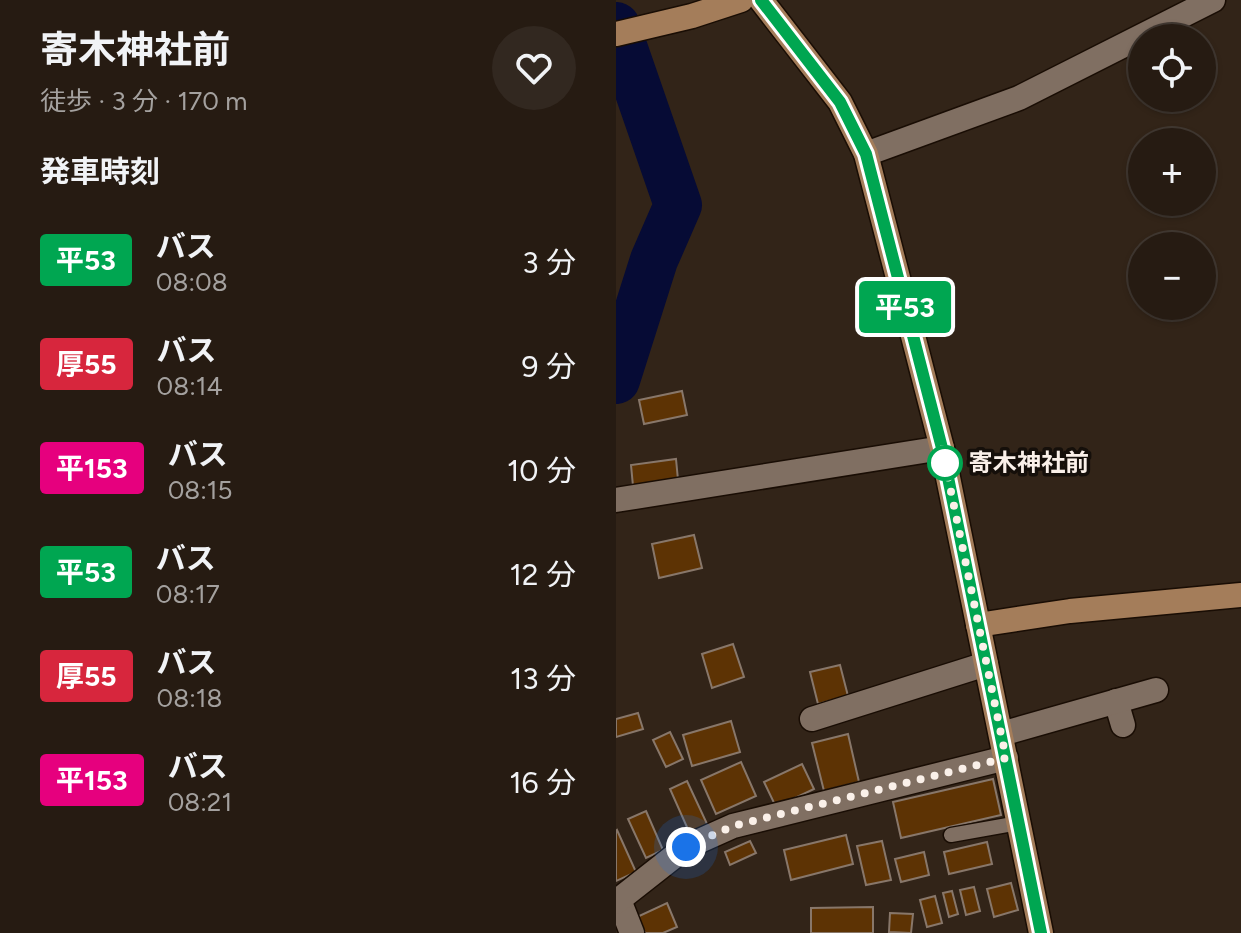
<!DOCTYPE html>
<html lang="ja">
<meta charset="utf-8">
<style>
body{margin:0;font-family:Figtree,"Noto Sans JP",sans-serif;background:#322820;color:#f1f3f6;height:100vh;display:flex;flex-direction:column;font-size:30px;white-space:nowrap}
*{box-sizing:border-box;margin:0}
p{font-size:26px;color:#a4a19f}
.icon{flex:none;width:44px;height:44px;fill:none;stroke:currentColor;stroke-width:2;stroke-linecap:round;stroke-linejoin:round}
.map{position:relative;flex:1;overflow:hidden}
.drawer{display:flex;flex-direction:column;background:#261b12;width:616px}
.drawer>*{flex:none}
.badge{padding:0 16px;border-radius:6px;font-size:28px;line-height:52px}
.fabs{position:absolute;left:512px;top:24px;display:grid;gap:16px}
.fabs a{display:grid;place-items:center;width:88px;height:88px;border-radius:50%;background:#261b12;box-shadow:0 2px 6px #0004,0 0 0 2px #423932;font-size:40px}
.you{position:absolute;width:40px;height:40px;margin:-20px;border:6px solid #fff;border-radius:50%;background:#1a73e8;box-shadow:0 0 0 12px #1a73e833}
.map>.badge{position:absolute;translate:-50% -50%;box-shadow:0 0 0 4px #fff}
h2{padding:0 40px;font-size:30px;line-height:72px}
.round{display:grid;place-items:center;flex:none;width:84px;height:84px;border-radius:42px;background:#322820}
.head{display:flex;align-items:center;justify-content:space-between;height:136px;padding:0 40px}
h1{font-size:38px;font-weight:700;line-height:60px}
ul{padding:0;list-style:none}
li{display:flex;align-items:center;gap:24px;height:104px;padding:0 40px}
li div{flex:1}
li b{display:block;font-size:30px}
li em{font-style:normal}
li .badge{min-width:88px;font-weight:700;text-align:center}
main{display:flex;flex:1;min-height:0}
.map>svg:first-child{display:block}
</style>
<main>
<section class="drawer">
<div class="head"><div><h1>寄木神社前</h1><p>徒歩 · 3 分 · 170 m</p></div><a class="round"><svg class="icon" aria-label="heart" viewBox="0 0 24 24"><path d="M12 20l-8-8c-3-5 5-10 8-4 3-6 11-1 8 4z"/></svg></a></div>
<h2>発車時刻</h2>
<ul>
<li><span class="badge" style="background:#00a651;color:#fff">平53</span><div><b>バス</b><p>08:08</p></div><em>3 分</em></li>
<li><span class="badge" style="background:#d7263d;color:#fff">厚55</span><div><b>バス</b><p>08:14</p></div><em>9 分</em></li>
<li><span class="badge" style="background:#e6007e;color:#fff">平153</span><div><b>バス</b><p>08:15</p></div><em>10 分</em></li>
<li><span class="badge" style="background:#00a651;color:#fff">平53</span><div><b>バス</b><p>08:17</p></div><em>12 分</em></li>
<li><span class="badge" style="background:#d7263d;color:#fff">厚55</span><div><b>バス</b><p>08:18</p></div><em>13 分</em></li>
<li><span class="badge" style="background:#e6007e;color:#fff">平153</span><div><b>バス</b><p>08:21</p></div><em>16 分</em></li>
</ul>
</section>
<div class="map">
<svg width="625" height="933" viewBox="0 0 625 933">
<rect width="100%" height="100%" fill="#322418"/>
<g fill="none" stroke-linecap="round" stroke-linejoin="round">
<!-- river -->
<polyline stroke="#060b35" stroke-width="48" points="0,26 62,205 38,260 0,380"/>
</g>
<!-- building -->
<g fill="#5d3304" stroke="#88776a" stroke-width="2">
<polygon points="66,391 71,415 28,424 23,400"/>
<polygon points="60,459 62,480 17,486 15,465"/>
<polygon points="78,535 86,568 43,578 36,544"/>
<polygon points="117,644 128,677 96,688 86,654"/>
<polygon points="224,665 232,696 202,704 194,672"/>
<polygon points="22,713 27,729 0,737 0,719"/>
<polygon points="115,721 124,752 76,766 67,735"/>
<polygon points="54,732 67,759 50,767 37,740"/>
<polygon points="232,734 243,782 208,791 196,743"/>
<polygon points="125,762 140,796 100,814 85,780"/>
<polygon points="186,764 198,789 160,807 148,782"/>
<polygon points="377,779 385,815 285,838 277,802"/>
<polygon points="71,781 92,826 74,834 54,789"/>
<polygon points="30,811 47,850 30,858 12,819"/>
<polygon points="1,830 20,872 0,881 0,831"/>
<polygon points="230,835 237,864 175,880 168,850"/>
<polygon points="134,841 140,853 114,865 109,852"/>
<polygon points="266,841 275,880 250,885 241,846"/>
<polygon points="371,842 376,864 333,874 328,852"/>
<polygon points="308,852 313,875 285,882 279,859"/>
<polygon points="395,883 402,910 378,917 371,889"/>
<polygon points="358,887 364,911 350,915 344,890"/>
<polygon points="336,891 342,914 333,917 327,893"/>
<polygon points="319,896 326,923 311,927 304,900"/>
<polygon points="51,903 61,927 47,933 29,933 21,917"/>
<polygon points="257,907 257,933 195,933 195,908"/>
<polygon points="274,913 297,914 295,933 273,932"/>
</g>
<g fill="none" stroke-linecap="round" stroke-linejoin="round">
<defs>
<polyline id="lane" points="335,835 403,823"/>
<g id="street">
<polyline points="250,154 403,98 597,0"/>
<polyline points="0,500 326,448"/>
<polyline points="500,701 507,725"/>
<polyline points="196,719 370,664"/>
<polyline points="385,734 540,690"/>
<polyline points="3,900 16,933"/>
<polyline points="0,902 70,847 117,826 390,758"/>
</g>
<g id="secondary">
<polyline points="145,0 224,102 250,154 326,448 425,933"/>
<polyline points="0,34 76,16 125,0"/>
<polyline points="362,625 454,611 625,595"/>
</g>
</defs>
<!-- lane casing -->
<use href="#lane" stroke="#190d04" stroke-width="17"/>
<!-- street casing -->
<use href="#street" stroke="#190d04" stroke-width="27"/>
<!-- secondary casing -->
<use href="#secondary" stroke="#190d04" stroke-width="27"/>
<!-- lane -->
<use href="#lane" stroke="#806f62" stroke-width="14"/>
<!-- street -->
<use href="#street" stroke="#806f62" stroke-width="24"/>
<!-- secondary -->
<use href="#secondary" stroke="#a47d5a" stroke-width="24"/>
</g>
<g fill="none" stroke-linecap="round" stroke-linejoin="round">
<defs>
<polyline id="line" points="145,0 224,102 250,154 326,448 425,933"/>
</defs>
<!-- line casing -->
<use href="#line" stroke="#fff" stroke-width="18"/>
<!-- line -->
<use href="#line" stroke="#00a651" stroke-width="12"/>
<!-- walk -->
<polyline stroke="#faf0e9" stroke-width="8" stroke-dasharray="0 14.4" points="70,847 117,826 390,758 326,448 329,463"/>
</g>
<!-- markers -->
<circle fill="#fff" stroke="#00a651" stroke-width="4" cx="329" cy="463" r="16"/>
<g text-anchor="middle" stroke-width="7" stroke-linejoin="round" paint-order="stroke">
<!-- stop labels -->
<g font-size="24" font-weight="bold" fill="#faf0e9" stroke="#150f0a" text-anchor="start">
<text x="353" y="471">寄木神社前</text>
</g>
</g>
</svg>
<div class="fabs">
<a><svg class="icon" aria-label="locate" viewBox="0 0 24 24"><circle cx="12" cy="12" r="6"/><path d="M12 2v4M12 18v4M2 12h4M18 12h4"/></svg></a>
<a>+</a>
<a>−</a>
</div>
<div class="you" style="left:70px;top:847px"></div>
<b class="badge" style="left:289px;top:307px;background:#00a651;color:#fff">平53</b>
</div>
</main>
